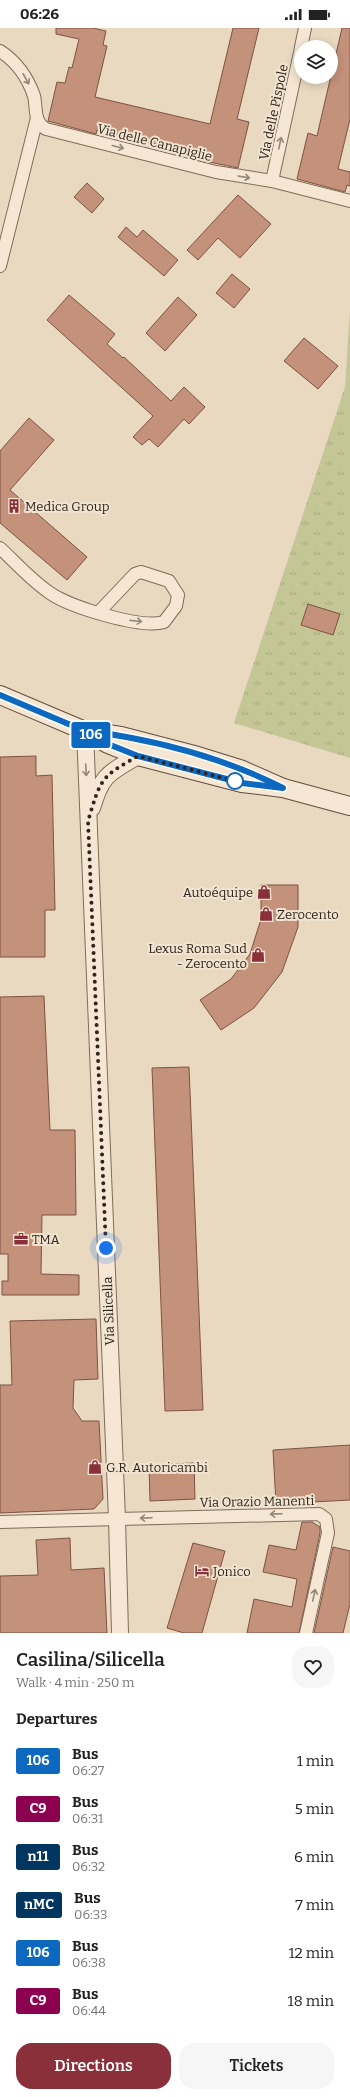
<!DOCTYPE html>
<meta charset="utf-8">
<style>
body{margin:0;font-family:Bitter,serif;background:#f6f6f6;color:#222;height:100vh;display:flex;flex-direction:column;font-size:15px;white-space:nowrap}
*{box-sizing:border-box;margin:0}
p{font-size:13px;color:#767676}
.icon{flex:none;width:22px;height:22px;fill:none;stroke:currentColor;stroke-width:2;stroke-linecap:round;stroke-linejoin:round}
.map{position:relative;height:1605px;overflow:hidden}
.drawer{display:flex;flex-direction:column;background:#fff;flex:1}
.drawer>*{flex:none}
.badge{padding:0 8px;border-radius:3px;font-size:14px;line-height:26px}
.tools{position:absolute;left:294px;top:12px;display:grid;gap:8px}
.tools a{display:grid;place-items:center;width:44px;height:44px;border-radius:50%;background:#fff;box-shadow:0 2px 10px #0003;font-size:20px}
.you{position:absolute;width:20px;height:20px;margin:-10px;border:3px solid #fff;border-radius:50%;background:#1a73e8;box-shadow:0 0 0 6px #1a73e833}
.map>.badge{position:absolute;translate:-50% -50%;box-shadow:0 0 0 2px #fff}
h2{padding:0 16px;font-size:15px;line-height:36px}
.round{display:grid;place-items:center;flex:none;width:42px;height:42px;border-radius:16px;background:#f6f6f6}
.headline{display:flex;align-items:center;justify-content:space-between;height:68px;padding:0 16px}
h1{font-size:19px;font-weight:600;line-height:30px}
.primary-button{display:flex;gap:8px;margin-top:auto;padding:8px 16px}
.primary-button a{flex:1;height:46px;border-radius:16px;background:#8a303a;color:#fff;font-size:16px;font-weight:600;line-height:46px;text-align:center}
.primary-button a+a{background:#f6f6f6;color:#222}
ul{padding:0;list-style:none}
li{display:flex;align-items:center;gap:12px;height:48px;padding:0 16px}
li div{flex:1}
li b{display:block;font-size:15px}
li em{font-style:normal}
li .badge{min-width:44px;font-weight:700;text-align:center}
.status{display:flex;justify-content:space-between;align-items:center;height:28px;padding:0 20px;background:#fff;direction:ltr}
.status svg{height:11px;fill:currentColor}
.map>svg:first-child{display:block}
</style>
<div class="status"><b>06:26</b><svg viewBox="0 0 49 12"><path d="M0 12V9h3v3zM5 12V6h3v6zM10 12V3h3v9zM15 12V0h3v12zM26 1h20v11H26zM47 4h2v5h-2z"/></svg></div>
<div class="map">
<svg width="350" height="1605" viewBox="0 0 350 1605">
<defs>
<pattern id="grass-tufts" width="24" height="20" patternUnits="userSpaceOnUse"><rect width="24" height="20" fill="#c5c696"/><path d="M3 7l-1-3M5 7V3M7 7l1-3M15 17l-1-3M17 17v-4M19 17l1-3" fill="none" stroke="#aaaa81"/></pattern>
</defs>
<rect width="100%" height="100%" fill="#e9d9c1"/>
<!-- grass -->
<polygon fill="url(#grass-tufts)" points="350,281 350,730 234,695 345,359"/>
<!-- building -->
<g fill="#c4917a" stroke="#7d5342">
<polygon points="56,0 93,0 106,3 103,17 107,18 95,69 210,96 233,0 259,0 237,91 249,94 238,140 190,130 191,125 97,102 96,106 48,93 57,54 65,55 69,39 72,40 79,11 56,6"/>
<polygon points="342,0 350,0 350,91 338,141 350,144 350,158 347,157 345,164 297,151 308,105 317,108"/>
<polygon points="87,155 104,171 92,185 74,169"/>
<polygon points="238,167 271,196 240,230 218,210 198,232 187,222"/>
<polygon points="126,199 137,209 143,202 178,232 164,248 118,209"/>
<polygon points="232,246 250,261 234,280 216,265"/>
<polygon points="69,267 115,306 107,316 123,330 124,329 171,373 184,359 205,379 189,396 184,391 158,419 149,411 142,417 133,409 153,388 47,292"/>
<polygon points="178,269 197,287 165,323 146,305"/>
<polygon points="304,310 338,338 318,361 284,333"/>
<polygon points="29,390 54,412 10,462 87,529 67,552 0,495 0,423"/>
<polygon points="308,576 340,586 333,607 301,597"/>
<polygon points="36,728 36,748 52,747 55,882 45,882 45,929 0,929 0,729"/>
<polygon points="261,857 298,857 298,899 282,944 254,980 221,1002 200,972 231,951 250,926 261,891"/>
<polygon points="44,968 50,1102 75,1102 76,1187 42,1187 41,1246 79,1247 79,1267 2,1267 2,1253 8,1253 8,1226 0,1226 0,969"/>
<polygon points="189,1039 203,1382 165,1383 152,1040"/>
<polygon points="96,1291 98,1351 74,1352 73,1380 82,1393 99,1393 103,1471 94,1481 0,1485 0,1357 12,1357 10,1293"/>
<polygon points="350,1417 350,1472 276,1476 273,1422"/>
<polygon points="194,1435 195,1471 150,1473 149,1437"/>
<polygon points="302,1494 312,1494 320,1499 320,1505 299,1605 247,1605 254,1571 292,1579 297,1551 263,1544 269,1517 296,1522"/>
<polygon points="70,1510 71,1542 104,1540 107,1605 0,1605 0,1548 38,1547 36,1512"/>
<polygon points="193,1515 225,1523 202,1605 184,1605 167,1600"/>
<polygon points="333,1519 350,1523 350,1576 343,1605 314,1605"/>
</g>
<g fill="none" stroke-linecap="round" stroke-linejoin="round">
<defs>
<g id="minor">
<polyline points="301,19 305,0"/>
<path d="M 0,23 C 16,33 28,50 34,68 C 37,80 33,94 46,101 L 216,144 L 272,153 L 350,173"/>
<polyline points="272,153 301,20"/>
<polyline points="0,238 37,90"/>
<path d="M 0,520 C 16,535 32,553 50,565 C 70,579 141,601 164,594 L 176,578 L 178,567 L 169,553 L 141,544 L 135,546 L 98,585"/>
<polyline points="0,1494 319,1486 326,1491 328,1505 306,1605"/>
</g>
<g id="tertiary">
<polyline points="85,703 117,1491 120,1605"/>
<path d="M 92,780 C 102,746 109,745 138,728"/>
</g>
<g id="secondary">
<polyline points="0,667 85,703 108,716 138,728 242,755 283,760"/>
<polyline points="94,704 121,708 198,728 240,741 283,760 350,778"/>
</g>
</defs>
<!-- minor casing -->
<use href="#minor" stroke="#816b5a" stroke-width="14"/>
<!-- tertiary casing -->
<use href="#tertiary" stroke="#816b5a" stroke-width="18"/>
<!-- secondary casing -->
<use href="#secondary" stroke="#624c3e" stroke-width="20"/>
<!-- minor -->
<use href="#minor" stroke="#f5e7d3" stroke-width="12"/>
<!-- tertiary -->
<use href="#tertiary" stroke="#f5e7d3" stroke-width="16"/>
<!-- secondary -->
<use href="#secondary" stroke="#f5e7d3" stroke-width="18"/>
</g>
<!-- one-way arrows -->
<defs><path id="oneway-shaft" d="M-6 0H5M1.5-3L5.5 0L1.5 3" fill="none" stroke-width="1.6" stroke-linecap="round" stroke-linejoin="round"/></defs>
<g stroke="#948678">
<use href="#oneway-shaft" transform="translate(26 51) rotate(61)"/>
<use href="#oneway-shaft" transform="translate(280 115) rotate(-78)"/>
<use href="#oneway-shaft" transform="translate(118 119) rotate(14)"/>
<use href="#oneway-shaft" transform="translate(244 149) rotate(10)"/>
<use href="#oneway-shaft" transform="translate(136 593) rotate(6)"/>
<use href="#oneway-shaft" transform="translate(86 742) rotate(87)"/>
<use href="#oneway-shaft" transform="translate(276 1486) rotate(178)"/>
<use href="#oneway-shaft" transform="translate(146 1490) rotate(178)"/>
<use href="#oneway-shaft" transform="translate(314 1567) rotate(-78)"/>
</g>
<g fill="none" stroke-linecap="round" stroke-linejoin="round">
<defs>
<path id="line" d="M 0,667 L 85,703 L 108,716 L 138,728 L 242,755 L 283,760 C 226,731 159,713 96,704"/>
</defs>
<!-- line casing -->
<use href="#line" stroke="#fff" stroke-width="9"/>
<!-- line -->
<use href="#line" stroke="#0c69bf" stroke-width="6"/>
<!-- walk -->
<path stroke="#32251d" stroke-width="4" stroke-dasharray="0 7.2" d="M 106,1220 L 88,793 C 101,751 99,750 138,728 L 235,753"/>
</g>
<!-- icons -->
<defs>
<symbol id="building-bare" viewBox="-9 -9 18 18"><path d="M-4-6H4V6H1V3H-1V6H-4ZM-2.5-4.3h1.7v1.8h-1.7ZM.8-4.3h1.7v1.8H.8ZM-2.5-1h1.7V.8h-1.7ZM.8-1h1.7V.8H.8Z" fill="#8a303a" stroke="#f1e4d0" stroke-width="2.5" paint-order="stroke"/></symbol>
<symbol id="shop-bare" viewBox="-9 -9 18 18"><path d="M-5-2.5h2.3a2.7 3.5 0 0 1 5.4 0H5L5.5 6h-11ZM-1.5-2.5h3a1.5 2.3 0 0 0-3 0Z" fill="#8a303a" stroke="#f1e4d0" stroke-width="2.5" paint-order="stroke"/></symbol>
<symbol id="office-bare" viewBox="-9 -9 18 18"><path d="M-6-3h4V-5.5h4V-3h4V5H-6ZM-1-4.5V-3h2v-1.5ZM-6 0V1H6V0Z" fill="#8a303a" stroke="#f1e4d0" stroke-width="2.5" paint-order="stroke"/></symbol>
<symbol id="hotel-bare" viewBox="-9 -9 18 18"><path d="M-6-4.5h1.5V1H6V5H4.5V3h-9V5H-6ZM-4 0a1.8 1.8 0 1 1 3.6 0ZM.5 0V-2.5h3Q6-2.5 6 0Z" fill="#8a303a" stroke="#f1e4d0" stroke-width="2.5" paint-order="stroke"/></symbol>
</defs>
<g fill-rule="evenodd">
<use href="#building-bare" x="4" y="468" width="20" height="20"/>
<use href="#shop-bare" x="254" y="854" width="20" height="20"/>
<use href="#shop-bare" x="256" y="876" width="20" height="20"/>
<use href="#shop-bare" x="248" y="917" width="20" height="20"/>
<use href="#office-bare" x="11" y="1201" width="20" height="20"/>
<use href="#shop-bare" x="85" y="1429" width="20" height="20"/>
<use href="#hotel-bare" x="192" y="1533" width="20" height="20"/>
</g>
<!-- markers -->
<circle fill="#fff" stroke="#0c69bf" stroke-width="2" cx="235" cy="753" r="8"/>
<g text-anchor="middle" stroke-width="4" stroke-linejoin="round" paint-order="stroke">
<!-- street labels -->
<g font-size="13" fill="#32251d" stroke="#f1e4d0">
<text transform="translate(273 84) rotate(-78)" y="5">Via delle Pispole</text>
<text transform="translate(155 114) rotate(14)" y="5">Via delle Canapiglie</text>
<text transform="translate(108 1283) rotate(-92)" y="5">Via Silicella</text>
<text transform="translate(257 1473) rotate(-1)" y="5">Via Orazio Manenti</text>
</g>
<!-- poi labels -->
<g font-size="13" fill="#32251d" stroke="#f1e4d0" text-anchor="start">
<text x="25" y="483">Medica Group</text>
<text x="253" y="869" text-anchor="end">Autoéquipe</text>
<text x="277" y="891">Zerocento</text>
<text x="247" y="925" text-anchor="end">Lexus Roma Sud<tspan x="247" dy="15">- Zerocento</tspan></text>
<text x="32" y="1216">TMA</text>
<text x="106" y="1444">G.R. Autoricambi</text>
<text x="213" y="1548">Jonico</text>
</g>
</g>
</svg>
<div class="tools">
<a><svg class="icon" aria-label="layers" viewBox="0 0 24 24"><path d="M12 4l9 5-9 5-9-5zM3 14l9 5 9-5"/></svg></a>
</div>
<div class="you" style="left:106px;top:1220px"></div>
<b class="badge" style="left:91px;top:707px;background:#0c69bf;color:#fff">106</b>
</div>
<section class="drawer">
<div class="headline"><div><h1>Casilina/Silicella</h1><p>Walk · 4 min · 250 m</p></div><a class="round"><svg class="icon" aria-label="heart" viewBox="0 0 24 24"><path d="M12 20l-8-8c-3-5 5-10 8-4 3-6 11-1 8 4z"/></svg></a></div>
<h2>Departures</h2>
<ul>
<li><span class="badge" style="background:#0c69bf;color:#fff">106</span><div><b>Bus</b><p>06:27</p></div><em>1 min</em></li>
<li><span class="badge" style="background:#8b004f;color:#fff">C9</span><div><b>Bus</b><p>06:31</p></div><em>5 min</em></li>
<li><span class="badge" style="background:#00365f;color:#fff">n11</span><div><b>Bus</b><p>06:32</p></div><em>6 min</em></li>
<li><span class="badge" style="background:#00365f;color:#fff">nMC</span><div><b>Bus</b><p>06:33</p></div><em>7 min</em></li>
<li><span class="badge" style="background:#0c69bf;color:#fff">106</span><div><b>Bus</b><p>06:38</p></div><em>12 min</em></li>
<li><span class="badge" style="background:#8b004f;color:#fff">C9</span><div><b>Bus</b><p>06:44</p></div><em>18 min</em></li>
</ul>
<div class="primary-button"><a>Directions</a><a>Tickets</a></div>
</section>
